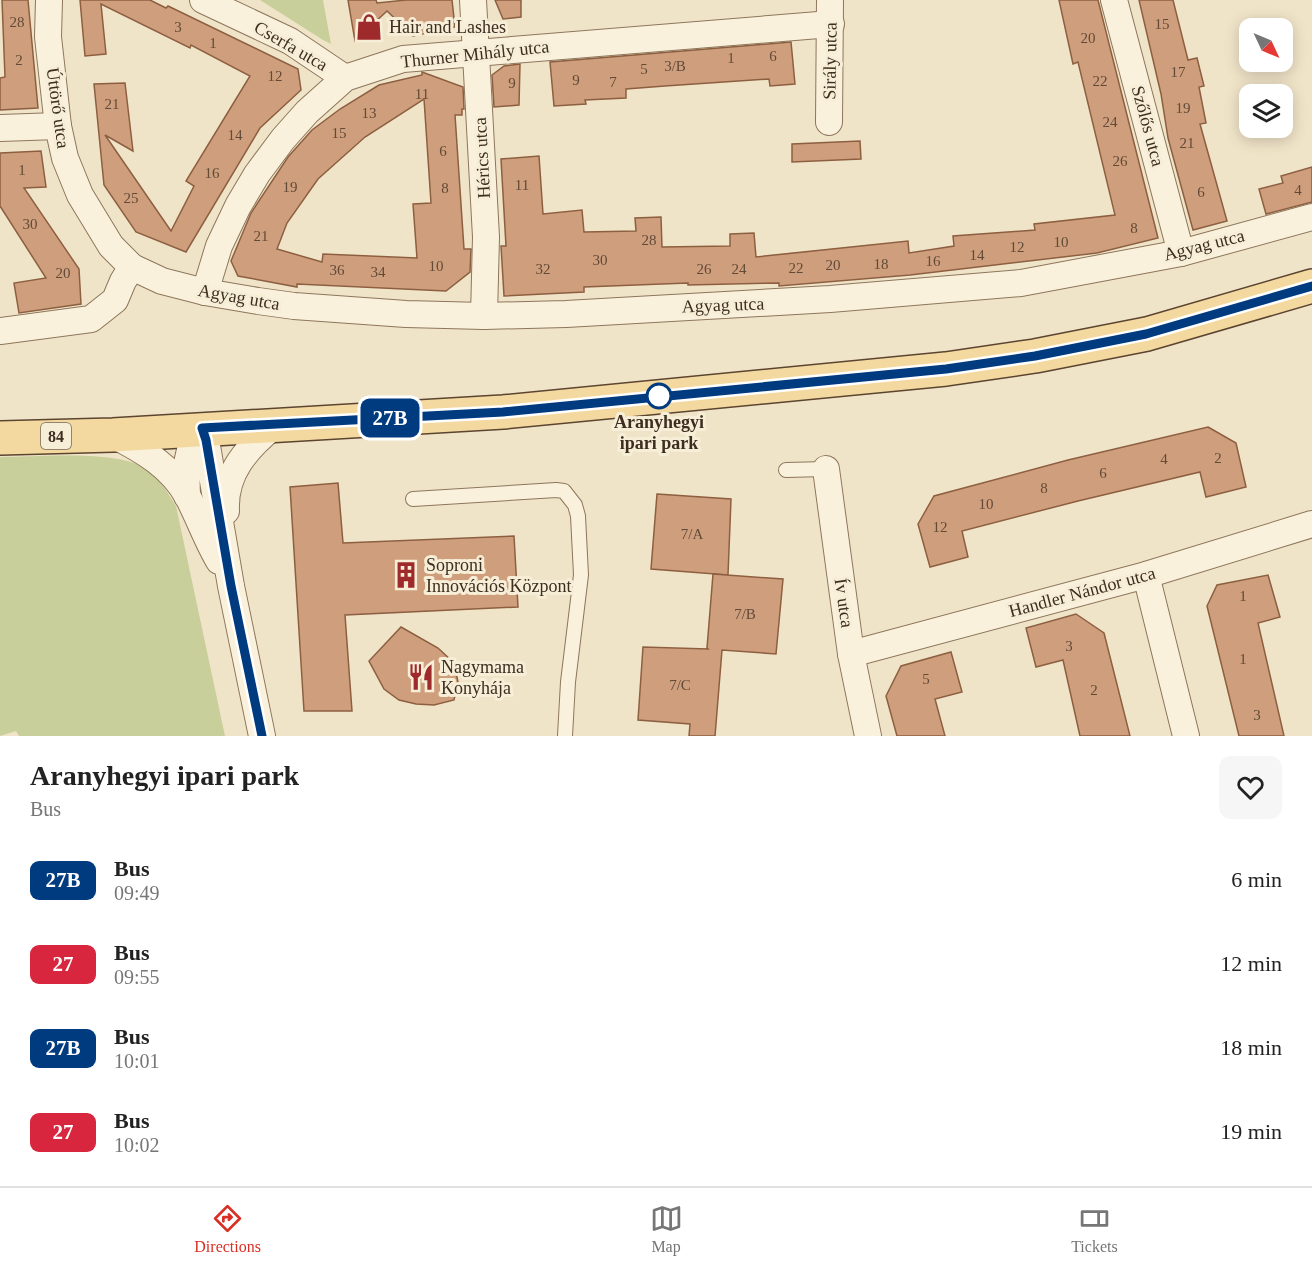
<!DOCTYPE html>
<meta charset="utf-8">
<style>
body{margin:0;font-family:Georgia,serif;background:#f6f6f6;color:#222;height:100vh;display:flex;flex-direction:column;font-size:22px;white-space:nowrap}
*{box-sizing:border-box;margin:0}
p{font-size:20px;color:#767676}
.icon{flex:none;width:33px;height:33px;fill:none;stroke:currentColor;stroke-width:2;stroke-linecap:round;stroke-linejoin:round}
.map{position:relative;height:736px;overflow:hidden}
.details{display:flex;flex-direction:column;background:#fff;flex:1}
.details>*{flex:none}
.badge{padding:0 12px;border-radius:9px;font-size:21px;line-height:39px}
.needle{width:39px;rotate:134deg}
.tools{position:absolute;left:1239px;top:18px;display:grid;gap:12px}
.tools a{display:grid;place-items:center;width:54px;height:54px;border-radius:12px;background:#fff;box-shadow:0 3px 15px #0003;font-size:30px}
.map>.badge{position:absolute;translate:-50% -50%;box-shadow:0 0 0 3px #fff}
.round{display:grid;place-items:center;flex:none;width:63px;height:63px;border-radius:12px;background:#f6f6f6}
.summary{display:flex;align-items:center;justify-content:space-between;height:102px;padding:0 30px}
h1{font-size:28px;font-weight:700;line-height:45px}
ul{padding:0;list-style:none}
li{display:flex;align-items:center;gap:18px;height:84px;padding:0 30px}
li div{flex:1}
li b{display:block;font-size:22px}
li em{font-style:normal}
li .badge{min-width:66px;font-weight:700;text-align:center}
.tabs{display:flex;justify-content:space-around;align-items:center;height:84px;border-top:2px solid #e0e0e0;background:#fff;font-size:16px;color:#767676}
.tabs a{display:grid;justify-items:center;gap:3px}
.tabs .selected{color:#d93025}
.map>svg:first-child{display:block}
</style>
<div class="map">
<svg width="1312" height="736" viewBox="0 0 1312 736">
<rect width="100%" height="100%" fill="#f0e4c8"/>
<!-- green -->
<g fill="#c9cf9b">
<polygon points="260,0 323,0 331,44 323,40"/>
<path d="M 0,457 C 37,457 113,450 143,467 C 158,474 167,492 176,506 L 225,736 L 19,736 L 16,731 L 0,736 Z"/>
</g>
<!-- building -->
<g fill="#cf9f7d" stroke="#8d5f41" stroke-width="1.5" fill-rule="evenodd">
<polygon points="2,0 28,0 38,108 0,110 0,78 5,77"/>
<polygon points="80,0 150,0 166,8 168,6 298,69 301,90 260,128 186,252 136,232 104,185 94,84 125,83 133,151 105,135 171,231 194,186 186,181 250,76 191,45 190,48 101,4 106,54 85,56"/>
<polygon points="348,0 376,0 377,3 406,0 452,0 455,27 413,36 387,11 355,41"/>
<polygon points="495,0 521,0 521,17 503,19"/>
<polygon points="1059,0 1098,0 1158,238 1097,253 910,275 779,286 779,283 688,285 688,283 584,287 584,292 504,296 501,246 506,246 501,159 539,156 543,214 582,210 584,232 636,231 635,218 661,217 662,247 730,246 730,234 754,233 756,257 908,241 909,253 954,246 953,236 1035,230 1034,224 1115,215 1078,62 1073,64"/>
<polygon points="1139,0 1173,0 1188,60 1197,58 1204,86 1199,87 1206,123 1200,124 1227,221 1193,230 1168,138 1161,94"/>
<polygon points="791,42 795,84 770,86 769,79 665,86 626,89 626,98 585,100 586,104 554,106 550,62"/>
<polygon points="520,64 519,105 494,107 492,75 504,66"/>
<path d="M 422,72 L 463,87 L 464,109 L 462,109 L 462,115 L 455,115 L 464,249 L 471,249 L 470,272 L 446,291 L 297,284 L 297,287 L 238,276 L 231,261 L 251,213 L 288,157 L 312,130 L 340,109 L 379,85 L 422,75 ZM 424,99 L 431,203 L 413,204 L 417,258 L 323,254 L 322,262 L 277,249 L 287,223 L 318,179 L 365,137 Z"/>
<polygon points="860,141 861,159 792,162 792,144"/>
<polygon points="41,151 46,187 24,188 79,269 81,304 19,313 14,283 46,278 0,206 0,153"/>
<polygon points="1312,167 1312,202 1266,214 1259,189 1283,183 1281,176"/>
<polygon points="1208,427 1236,443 1246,487 1206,497 1200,472 1078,501 962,531 968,557 930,567 918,524 934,496 1068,460"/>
<polygon points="338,483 343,543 514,536 518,607 345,615 352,711 304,711 290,487"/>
<polygon points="657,494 731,499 728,575 651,569"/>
<polygon points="713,574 783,579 776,654 722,650 715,736 689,736 690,724 638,720 643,647 708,649 707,648"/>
<polygon points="1268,575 1280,617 1258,623 1284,736 1239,736 1207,606 1217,585"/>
<polygon points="1076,614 1104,633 1130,736 1080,736 1063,660 1036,667 1026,628"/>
<polygon points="401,627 438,648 454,663 458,682 454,700 434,705 416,704 399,700 384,689 369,661"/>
<polygon points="951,652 962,692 935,699 945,736 897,736 886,696 901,666"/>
</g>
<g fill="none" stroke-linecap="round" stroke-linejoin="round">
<defs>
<g id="service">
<polyline points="786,470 826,469"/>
<polyline points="413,499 556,490 564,491 575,505 578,516 581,575 568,682 565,736"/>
</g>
<g id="minor">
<polyline points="49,0 48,37 58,126 65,158 80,195 111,246 132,267 162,281 205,292 258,301 294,306 406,314 484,316 566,314 830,299 1021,283 1181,253 1312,217"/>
<polyline points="203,0 290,41 345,78"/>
<polyline points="473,0 486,237 484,316"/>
<polyline points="1114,0 1181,253"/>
<polyline points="829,122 830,0"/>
<polyline points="0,128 58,126"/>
<polyline points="205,292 219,246 238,206 257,174 283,139 307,112 345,78 403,59 831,24"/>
<polyline points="0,331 91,319 115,300 123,281 132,267"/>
<path d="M 113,435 C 143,450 172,467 188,497 C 199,518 207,541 219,561"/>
<polyline points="826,469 851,654 868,736"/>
<path d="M 187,496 C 186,471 185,448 202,428 L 206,440 L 231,586 L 262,736"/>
<path d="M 226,511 C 224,473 247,448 274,426"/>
<polyline points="1146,575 1186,736"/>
<polyline points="851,654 1146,575 1312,524"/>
</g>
<polyline id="primary" points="0,438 113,435 503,412 946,369 1035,356 1147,334 1312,286"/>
</defs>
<!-- service casing -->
<use href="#service" stroke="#8d765c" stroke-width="16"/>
<!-- minor casing -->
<use href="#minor" stroke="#8d765c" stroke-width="28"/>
<!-- primary casing -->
<use href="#primary" stroke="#5b4430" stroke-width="36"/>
<!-- service -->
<use href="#service" stroke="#faf1dc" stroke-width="14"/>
<!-- minor -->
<use href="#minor" stroke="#faf1dc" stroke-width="26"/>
<!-- primary -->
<use href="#primary" stroke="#f3d9a0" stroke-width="33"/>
</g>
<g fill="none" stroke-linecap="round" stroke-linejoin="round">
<defs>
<polyline id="line" points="262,736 231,586 206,440 202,428 503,412 946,369 1035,356 1146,334 1312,286"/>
</defs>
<!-- line casing -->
<use href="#line" stroke="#fff" stroke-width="14"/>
<!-- line -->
<use href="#line" stroke="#003b80" stroke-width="9"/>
</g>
<!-- icons -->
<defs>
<symbol id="shop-bare" viewBox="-9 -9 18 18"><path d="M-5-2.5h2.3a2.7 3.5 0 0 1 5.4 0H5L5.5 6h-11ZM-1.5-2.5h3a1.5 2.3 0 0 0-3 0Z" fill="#9e2a2b" stroke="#f7eed8" stroke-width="2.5" paint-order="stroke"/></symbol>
<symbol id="building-bare" viewBox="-9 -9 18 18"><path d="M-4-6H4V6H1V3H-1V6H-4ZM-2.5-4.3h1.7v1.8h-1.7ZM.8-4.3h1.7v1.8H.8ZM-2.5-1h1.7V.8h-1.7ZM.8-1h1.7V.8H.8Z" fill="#9e2a2b" stroke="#f7eed8" stroke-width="2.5" paint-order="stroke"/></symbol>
<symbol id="restaurant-bare" viewBox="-9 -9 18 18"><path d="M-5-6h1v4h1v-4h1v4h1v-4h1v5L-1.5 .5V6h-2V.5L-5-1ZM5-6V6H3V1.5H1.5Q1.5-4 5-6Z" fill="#9e2a2b" stroke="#f7eed8" stroke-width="2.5" paint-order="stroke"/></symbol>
</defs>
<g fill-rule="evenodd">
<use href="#shop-bare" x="350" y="8" width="38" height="38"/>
<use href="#building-bare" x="387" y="556" width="38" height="38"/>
<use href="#restaurant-bare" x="402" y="658" width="38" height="38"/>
</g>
<!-- markers -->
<circle fill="#fff" stroke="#003b80" stroke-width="3" cx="659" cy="396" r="12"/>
<g text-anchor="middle" stroke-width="6" stroke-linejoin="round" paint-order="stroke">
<!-- number labels -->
<g font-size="15" fill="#624a37">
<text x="17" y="27">28</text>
<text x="1162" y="29">15</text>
<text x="178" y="32">3</text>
<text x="1088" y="43">20</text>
<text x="213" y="48">1</text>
<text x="773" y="61">6</text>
<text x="731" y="63">1</text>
<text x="19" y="65">2</text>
<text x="675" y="71">3/B</text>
<text x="644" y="74">5</text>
<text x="1178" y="77">17</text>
<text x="275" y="81">12</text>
<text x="576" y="85">9</text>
<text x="1100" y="86">22</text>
<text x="613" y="87">7</text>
<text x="512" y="88">9</text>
<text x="422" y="99">11</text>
<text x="112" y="109">21</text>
<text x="1183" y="113">19</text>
<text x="369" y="118">13</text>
<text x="1110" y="127">24</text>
<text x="339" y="138">15</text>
<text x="235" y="140">14</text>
<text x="1187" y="148">21</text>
<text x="443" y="156">6</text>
<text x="1120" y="166">26</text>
<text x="22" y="175">1</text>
<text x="212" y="178">16</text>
<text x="522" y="190">11</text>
<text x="290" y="192">19</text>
<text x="445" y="193">8</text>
<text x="1298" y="195">4</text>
<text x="1201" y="197">6</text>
<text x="131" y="203">25</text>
<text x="30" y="229">30</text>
<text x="1134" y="233">8</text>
<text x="261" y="241">21</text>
<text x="649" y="245">28</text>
<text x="1061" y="247">10</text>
<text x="1017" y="252">12</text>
<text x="977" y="260">14</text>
<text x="600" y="265">30</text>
<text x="933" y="266">16</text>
<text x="881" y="269">18</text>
<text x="833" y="270">20</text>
<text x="436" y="271">10</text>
<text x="796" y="273">22</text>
<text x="543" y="274">32</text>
<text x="704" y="274">26</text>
<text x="739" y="274">24</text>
<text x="337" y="275">36</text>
<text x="378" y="277">34</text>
<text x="63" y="278">20</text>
<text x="1218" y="463">2</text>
<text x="1164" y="464">4</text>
<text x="1103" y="478">6</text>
<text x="1044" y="493">8</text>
<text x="986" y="509">10</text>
<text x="940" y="532">12</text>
<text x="692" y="539">7/A</text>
<text x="1243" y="601">1</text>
<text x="745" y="619">7/B</text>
<text x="1069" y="651">3</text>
<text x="1243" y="664">1</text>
<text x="926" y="684">5</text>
<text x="680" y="690">7/C</text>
<text x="1094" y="695">2</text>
<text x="1257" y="720">3</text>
</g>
<!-- shield labels -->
<rect fill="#f7eed8" stroke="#756857" stroke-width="1.5" x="41" y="423" width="30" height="26" rx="4.5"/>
<g font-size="16" font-weight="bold" fill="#3d2e20">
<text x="56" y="442">84</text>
</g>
<!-- poi labels -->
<g font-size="18" fill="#3d2e20" stroke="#f7eed8" text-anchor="start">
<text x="389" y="33">Hair and Lashes</text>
<text x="426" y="571">Soproni<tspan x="426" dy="21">Innovációs Központ</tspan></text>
<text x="441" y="673">Nagymama<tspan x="441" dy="21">Konyhája</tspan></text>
</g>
<!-- street labels -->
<g font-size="18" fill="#3d2e20" stroke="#f7eed8">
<text transform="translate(291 46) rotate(30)" y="6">Cserfa utca</text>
<text transform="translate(475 54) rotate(-6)" y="6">Thurner Mihály utca</text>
<text transform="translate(830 61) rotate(-89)" y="6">Sirály utca</text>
<text transform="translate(58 108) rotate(82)" y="6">Úttörő utca</text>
<text transform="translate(1148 126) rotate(75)" y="6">Szőlős utca</text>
<text transform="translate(482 158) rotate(-93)" y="6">Hérics utca</text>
<text transform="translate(1204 245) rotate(-14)" y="6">Agyag utca</text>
<text transform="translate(239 297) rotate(10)" y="6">Agyag utca</text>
<text transform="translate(723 305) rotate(-2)" y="6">Agyag utca</text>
<text transform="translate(1082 592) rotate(-15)" y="6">Handler Nándor utca</text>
<text transform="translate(844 603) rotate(82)" y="6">Ív utca</text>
</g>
<!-- stop labels -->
<g font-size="18" font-weight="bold" fill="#3d2e20" stroke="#f7eed8">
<text x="659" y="428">Aranyhegyi<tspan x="659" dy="21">ipari park</tspan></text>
</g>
</g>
</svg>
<div class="tools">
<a><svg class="needle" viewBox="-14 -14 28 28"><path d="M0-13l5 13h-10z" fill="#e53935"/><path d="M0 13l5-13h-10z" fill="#767676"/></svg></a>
<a><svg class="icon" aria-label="layers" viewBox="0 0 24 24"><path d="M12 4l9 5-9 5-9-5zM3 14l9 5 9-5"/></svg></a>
</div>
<b class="badge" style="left:390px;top:418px;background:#003b80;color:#fff">27B</b>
</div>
<section class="details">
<div class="summary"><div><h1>Aranyhegyi ipari park</h1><p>Bus</p></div><a class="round"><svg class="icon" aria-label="heart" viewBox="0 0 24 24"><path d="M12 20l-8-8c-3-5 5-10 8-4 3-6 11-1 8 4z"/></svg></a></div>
<ul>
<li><span class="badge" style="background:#003b80;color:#fff">27B</span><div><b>Bus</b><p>09:49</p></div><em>6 min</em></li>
<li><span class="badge" style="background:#d7263d;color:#fff">27</span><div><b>Bus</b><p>09:55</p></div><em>12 min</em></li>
<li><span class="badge" style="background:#003b80;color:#fff">27B</span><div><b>Bus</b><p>10:01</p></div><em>18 min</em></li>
<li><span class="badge" style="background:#d7263d;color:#fff">27</span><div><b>Bus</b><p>10:02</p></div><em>19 min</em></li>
</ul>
</section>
<nav class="tabs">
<a class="selected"><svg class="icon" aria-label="directions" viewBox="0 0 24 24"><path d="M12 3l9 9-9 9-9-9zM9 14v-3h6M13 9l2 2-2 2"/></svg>Directions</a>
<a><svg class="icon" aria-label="map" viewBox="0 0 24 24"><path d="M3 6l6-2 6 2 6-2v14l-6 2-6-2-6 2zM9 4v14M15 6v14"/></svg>Map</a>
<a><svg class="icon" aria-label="tickets" viewBox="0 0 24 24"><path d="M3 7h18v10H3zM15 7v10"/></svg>Tickets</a>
</nav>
